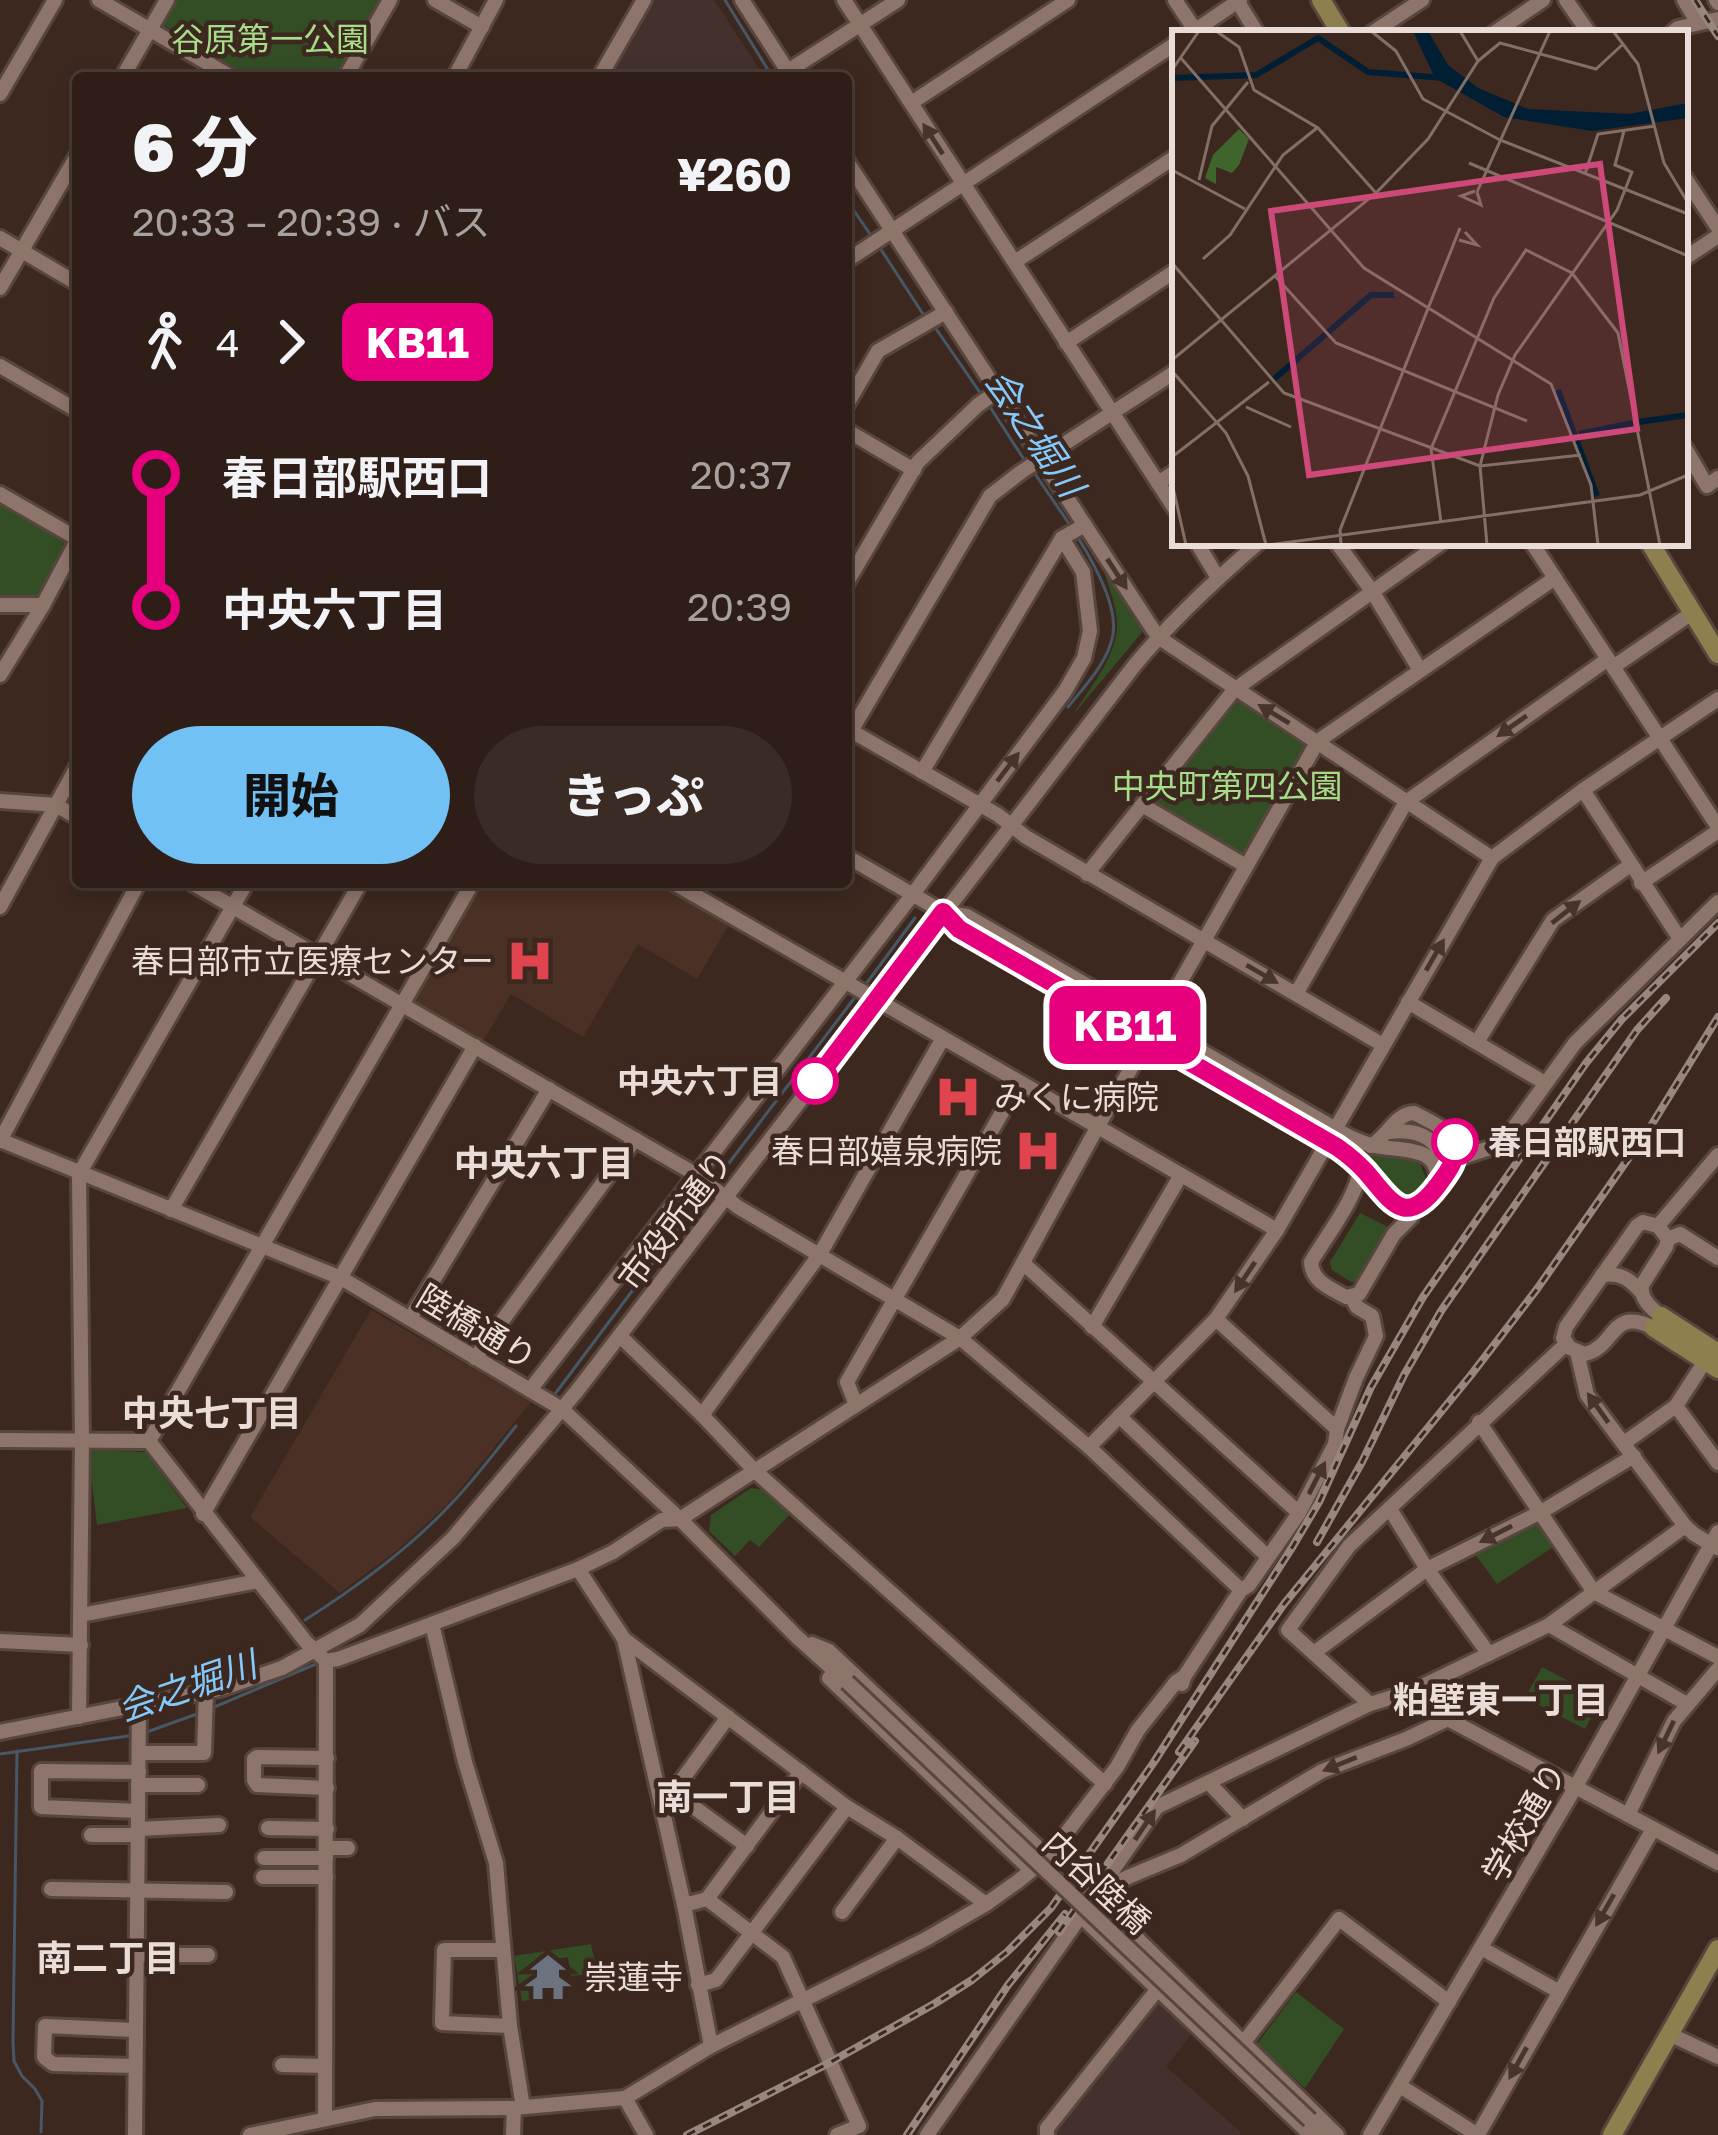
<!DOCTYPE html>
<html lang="ja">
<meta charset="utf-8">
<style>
body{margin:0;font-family:"Golos Text","Noto Sans JP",sans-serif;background:#3a2b24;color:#f1f3f6;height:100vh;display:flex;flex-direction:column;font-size:45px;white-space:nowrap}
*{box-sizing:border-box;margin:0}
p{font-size:39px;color:#a7a2a1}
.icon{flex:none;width:66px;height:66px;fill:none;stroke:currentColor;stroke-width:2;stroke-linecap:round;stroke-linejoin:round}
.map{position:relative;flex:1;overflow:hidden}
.panel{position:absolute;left:72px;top:72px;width:780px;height:816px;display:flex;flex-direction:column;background:#2e1e17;border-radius:12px;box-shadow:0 6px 18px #0003,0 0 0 3px #493c36}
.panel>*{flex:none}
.badge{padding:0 24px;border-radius:18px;font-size:42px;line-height:78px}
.map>.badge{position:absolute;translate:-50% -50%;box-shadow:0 0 0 6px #fff}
.legs{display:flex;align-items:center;gap:18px;height:132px;padding:0 60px;font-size:39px}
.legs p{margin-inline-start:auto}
.overview{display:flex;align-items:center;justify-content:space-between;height:204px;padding:0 60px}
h1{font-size:66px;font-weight:800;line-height:90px}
.primary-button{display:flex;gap:24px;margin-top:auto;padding:24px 60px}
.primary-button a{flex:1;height:138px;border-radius:72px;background:#71c1f5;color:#111;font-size:48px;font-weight:800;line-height:138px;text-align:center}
.primary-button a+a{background:#3a2b24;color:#f1f3f6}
ul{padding:0 60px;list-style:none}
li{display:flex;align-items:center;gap:42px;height:132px;font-size:45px}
li i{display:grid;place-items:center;width:18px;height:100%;margin:0 15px;background:currentColor}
li i::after{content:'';width:30px;height:30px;margin:-15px;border:9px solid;border-radius:50%;background:#2e1e17}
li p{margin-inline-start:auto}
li:first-child i{background:linear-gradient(#0000 50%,currentColor 0)}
li:last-child i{background:linear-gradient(currentColor 50%,#0000 0)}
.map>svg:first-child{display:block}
</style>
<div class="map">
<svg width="1718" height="2135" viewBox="0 0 1718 2135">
<rect width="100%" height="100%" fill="#3d281f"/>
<!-- built -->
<g fill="#4a3025">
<polygon points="478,882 661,882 730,923 697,979 638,944 583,1037 511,994 482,1043 409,1000"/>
<polygon points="371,1310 531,1402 449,1503 400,1548 340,1593 250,1517"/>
</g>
<!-- education -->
<g fill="#44302d">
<polygon points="652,0 714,0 765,78 606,78"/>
<polygon points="1155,1985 1198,2025 1166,2067 1240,2131 1240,2135 1046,2135"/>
</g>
<!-- green -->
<g fill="#334d25">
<polygon points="174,0 380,0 337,78 251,78 160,23"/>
<polygon points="0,498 72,541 41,602 0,602"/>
<path d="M 1102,565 L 1144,630 L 1073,715 C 1089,689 1119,654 1117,621 C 1116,603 1107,583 1102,565 Z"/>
<polygon points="1233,698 1312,743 1242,860 1145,805"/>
<polygon points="1351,1147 1385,1155 1410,1156 1419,1161 1426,1178 1417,1192 1408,1196 1393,1194 1377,1170"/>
<polygon points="1360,1213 1386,1226 1387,1232 1358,1281 1351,1282 1332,1270 1330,1262"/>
<polygon points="88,1450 146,1452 187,1508 97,1525"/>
<polygon points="751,1488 767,1490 792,1512 759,1547 750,1540 735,1556 709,1531 711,1515"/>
<polygon points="1540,1514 1558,1544 1497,1584 1472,1550"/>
<polygon points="1542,1667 1601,1698 1585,1729 1525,1698"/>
<polygon points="591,1944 597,1973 571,1976 568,1957 535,1962 538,1999 522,2001 514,1956"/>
<polygon points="1296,1992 1344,2029 1305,2088 1257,2044"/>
</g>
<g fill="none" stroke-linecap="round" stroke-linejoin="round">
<!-- stream -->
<g stroke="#465765" stroke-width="3">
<polyline points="725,0 773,78"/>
<polyline points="846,199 872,237"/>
<polyline points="878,245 925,317"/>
<polyline points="932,323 981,394"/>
<polyline points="990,407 1027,464"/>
<polyline points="1033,471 1072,528"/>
<path d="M 1068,707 C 1085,686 1109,661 1113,634 C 1118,604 1092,560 1077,536"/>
<polyline points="866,984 915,918"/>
<polyline points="713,1184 856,996"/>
<polyline points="555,1394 707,1191"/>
<path d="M 305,1620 C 357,1587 408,1550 451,1504 C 474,1480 495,1452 516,1426"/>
<polyline points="212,1708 316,1664"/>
<polyline points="144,1733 197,1714"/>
<polyline points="17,1751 13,2042 14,2061 22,2076 35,2089 42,2101 41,2132"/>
<polyline points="0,1754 135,1735"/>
</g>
<defs>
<g id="minor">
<polyline points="99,0 233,78"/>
<polyline points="435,0 482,27"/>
<polyline points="742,0 791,76"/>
<polyline points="844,0 1175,509"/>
<polyline points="1175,0 1197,33"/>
<polyline points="1566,0 1589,33"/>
<polyline points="1684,0 1698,23"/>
<polyline points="1716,0 1718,3"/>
<polyline points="1238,2 1257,33"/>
<polyline points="1191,33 1240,0"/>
<polyline points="1372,33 1422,0"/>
<polyline points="1494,33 1543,0"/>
<polyline points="1672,33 1678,28 1718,19"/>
<polyline points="788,71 898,0"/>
<polyline points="122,78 167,0"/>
<polyline points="345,78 390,0"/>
<polyline points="454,78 496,0"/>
<polyline points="599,78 644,0"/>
<polyline points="0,94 55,0"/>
<polyline points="911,103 1068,0"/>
<polyline points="846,160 1158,637 1492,858"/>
<polyline points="1685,178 1718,228"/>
<polyline points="0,238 78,284"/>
<polyline points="1685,258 1718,236"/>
<polyline points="846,261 1175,44"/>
<polyline points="1016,261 1175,157"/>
<polyline points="0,288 78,154"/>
<polyline points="1066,343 1175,271"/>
<polyline points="0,366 78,411"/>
<polyline points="846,406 878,351 946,312"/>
<polyline points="846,430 914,470"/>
<polyline points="1685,448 1707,486 1718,478"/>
<polyline points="1158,483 1175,472"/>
<polyline points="0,494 78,539 43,605 0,675"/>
<polyline points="1197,543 1218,578"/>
<polyline points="1337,543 1372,591 1420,670"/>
<polyline points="1532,543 1718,827"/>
<polyline points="846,584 918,462 978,405 998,391"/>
<polyline points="0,605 43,605"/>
<polyline points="1613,667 1692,613"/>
<polyline points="846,728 998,815 1026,837 1383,1045"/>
<polyline points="851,731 990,496 1021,472 1175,372"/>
<polyline points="922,772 1062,538 1085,525"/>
<polyline points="1583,790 1680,939"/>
<polyline points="0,801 56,805 78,818"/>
<polyline points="1142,805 1246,866"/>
<path d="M 846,856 L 943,912 L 959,929 L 1341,1149 C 1352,1158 1362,1167 1371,1178 C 1386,1197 1395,1211 1421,1204 L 1456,1159 C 1457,1131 1437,1125 1414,1113 C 1396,1113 1387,1137 1371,1146"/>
<polyline points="1087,874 1234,690 1441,543"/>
<polyline points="190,882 695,1174 738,1207 960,1338 1089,1447 1241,1590"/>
<polyline points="672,882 1277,1230"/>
<polyline points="1641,883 1718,831"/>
<polyline points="0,907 78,765"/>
<path d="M 943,912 L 967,916 L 1348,1136 C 1357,1140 1365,1144 1375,1146 C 1402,1152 1445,1144 1436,1188"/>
<polyline points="1296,994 1406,802 1608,659"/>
<polyline points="1408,1002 1545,1083"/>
<polyline points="1477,1042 1553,920 1629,866"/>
<path d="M 1389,1132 C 1421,1128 1445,1141 1445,1175"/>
<polyline points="0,1140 341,1278 562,1409 680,1519 797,1637 847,1682"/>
<polyline points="0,1141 139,882"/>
<polyline points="1456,1159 1502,1144 1575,1043 1718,902"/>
<path d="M 1360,1166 C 1361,1192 1325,1238 1311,1262 C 1312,1282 1330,1288 1346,1297 L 1359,1294 L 1394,1234 L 1411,1217 L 1413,1207"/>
<polyline points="171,1210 361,882"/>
<polyline points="1658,1226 1718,1155"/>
<polyline points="1668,1239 1680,1234 1718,1258"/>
<polyline points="1023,1263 1299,1513"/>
<path d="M 1602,1275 C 1620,1273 1629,1278 1641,1292"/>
<polyline points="411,1317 549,1089"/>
<polyline points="1216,1319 1337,1429"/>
<polyline points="1092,1327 1181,1175"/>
<path d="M 1654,1328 C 1610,1306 1617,1346 1585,1354 L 1570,1348 L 1563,1338 L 1566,1327 L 1637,1226 L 1643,1222 L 1658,1226 L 1668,1239 L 1666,1247 L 1642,1285 C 1640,1299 1651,1308 1661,1316"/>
<polyline points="620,1336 702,1415 755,1471 1105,1784"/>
<polyline points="1577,1352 1587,1395 1685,1526 1694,1534 1717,1548"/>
<polyline points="475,1358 635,1139"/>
<polyline points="530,1390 913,894 1065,691 1084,658 1090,631 1083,572 1062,538"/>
<polyline points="856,1405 847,1382 1019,1083"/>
<polyline points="1676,1406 1718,1463"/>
<polyline points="702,1415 820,1254 943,1038"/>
<polyline points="1119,1416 1267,1556"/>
<polyline points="1479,1422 1594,1592 1718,1657"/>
<polyline points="0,1440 149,1441"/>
<polyline points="149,1441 306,1642 326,1661 325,2118"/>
<polyline points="149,1441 473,882"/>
<polyline points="1624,1443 1676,1406 1705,1361"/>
<polyline points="1089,1447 1216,1319 1277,1230 1492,858 1583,790 1718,699"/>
<polyline points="1390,1509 1427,1569 1489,1654"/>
<polyline points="203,1514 475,1046"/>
<polyline points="578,1569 624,1639 847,1807 897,1838 986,1904"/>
<polyline points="81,1615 258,1581"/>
<polyline points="432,1624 465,1762 496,1863 510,2026 523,2107"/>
<polyline points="1549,1625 1687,1704"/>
<polyline points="624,1639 684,1905 711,2046"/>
<polyline points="0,1641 81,1645"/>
<polyline points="812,1644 829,1651 1048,1857"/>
<polyline points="1315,1652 1427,1569 1541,1512 1634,1456"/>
<polyline points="326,1661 338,1659 578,1569 613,1552 662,1520 680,1519 960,1338 1003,1299 1098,1126 1318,741 1555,578"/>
<polyline points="829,1678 1031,1870"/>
<polyline points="1182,1684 1184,1677 1241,1590 1249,1585 1299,1513 1335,1444 1337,1429 1356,1378 1376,1336 1372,1316 1357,1307 1352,1298"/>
<polyline points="1412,1691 1448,1719 1718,1863"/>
<polyline points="1370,1704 1288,1630 1349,1546 1566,1344"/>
<polyline points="79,1717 82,1440 79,1174 247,882"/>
<polyline points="728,1717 673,1792 747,1846"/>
<path d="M 0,1732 L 220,1689 L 282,1668 L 360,1625 L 453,1538 L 577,1391 L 1134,666 C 1171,621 1214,581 1258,543"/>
<polyline points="139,1753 204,1753 206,1691"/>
<polyline points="1210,1784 1243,1819"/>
<polyline points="138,1785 198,1785"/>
<polyline points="327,1788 257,1785 254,1780 254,1759 257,1757 327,1758"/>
<polyline points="138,1811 41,1807 41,1771 139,1772"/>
<polyline points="1628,1815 1674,1721 1718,1669"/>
<polyline points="268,1828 327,1829"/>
<polyline points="138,1829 219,1825"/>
<polyline points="91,1835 138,1835"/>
<polyline points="326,1848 348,1848"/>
<polyline points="264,1858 326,1858"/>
<polyline points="263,1877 326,1877"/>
<polyline points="51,1889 226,1892"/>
<polyline points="1104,1889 1128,1877 1181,1855 1322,1771 1406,1739 1448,1719"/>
<polyline points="1096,1898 1337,2135"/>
<polyline points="707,1899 783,1957 859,2126 837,2135"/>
<polyline points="684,1905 707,1899 801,1772"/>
<polyline points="842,1912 897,1838"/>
<polyline points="1082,1917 1311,2135"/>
<polyline points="1481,1948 1558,1991"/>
<polyline points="503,1950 444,1950 442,2023 510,2026"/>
<polyline points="136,1955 208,1955"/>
<polyline points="698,1985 716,1980 847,1807"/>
<polyline points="1669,2034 1718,2057"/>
<polyline points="1244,2042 1339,1919 1449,2002"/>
<polyline points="282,2065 325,2066"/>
<polyline points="135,2066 53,2064 44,2057 45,2026 135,2030"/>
<polyline points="1400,2086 1476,2134"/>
<polyline points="625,2098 646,2135"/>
<polyline points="1310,2120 1325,2135"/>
<polyline points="135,2135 139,1706"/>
<polyline points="250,2135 375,2109 514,2108 625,2098 711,2046 926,1939 986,1904 1017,1882 1048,1857 1117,1767 1138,1730 1176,1682 1184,1677"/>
<polyline points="513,2135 514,2108"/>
<polyline points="927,2135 1157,1807 1370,1704 1412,1691 1549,1625 1685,1526"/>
<polyline points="1047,2135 1047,2128 1157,1990"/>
<polyline points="1370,2135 1575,1788 1718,1532"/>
<polyline points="1474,2135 1480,2131 1653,1829"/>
</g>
<g id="major">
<polyline points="1321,0 1341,33"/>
<polyline points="1650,543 1718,654"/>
<polyline points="1661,1316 1718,1353"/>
<polyline points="1654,1328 1718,1369"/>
<polyline points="1612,2135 1718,1949"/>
</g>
</defs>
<!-- minor casing -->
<use href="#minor" stroke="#57463e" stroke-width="20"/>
<!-- major casing -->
<use href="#major" stroke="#57463e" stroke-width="24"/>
<!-- minor -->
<use href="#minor" stroke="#8e756b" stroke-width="14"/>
<!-- major -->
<use href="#major" stroke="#8e7f4e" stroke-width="18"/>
<defs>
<g id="rail">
<polyline points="1695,0 1718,36"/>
<polyline points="1317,1542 1362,1462 1404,1375 1441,1311 1637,1030 1666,998"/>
<polyline points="1179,1752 1284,1604 1471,1375 1537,1289 1649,1129 1718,1017"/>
<polyline points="1059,1932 1195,1741"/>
<polyline points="687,2135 829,2063 934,2004 972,1980 1007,1952 1051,1908 1154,1762 1293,1546 1319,1502 1371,1387 1423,1297 1586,1063 1622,1019 1718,923"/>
<polyline points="907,2135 1008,1985 1065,1914"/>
</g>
</defs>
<!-- rail casing -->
<use href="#rail" stroke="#98877f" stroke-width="8"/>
<!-- rail -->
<use href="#rail" stroke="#3d281f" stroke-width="3" stroke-dasharray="9" stroke-linecap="butt"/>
<defs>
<polyline id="minor-bridge" points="847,1682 1310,2120"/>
</defs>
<!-- minor-bridge casing -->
<use href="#minor-bridge" stroke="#57463e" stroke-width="20" stroke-linecap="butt"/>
<!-- minor-bridge -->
<use href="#minor-bridge" stroke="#8e756b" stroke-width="14"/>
</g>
<!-- one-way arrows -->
<defs><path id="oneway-solid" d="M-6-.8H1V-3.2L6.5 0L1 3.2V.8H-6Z" transform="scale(3)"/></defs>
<g fill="#49342a">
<use href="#oneway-solid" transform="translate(933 139) rotate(-123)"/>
<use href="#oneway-solid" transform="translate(1117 574) rotate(57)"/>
<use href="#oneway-solid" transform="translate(1274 714) rotate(-149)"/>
<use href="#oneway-solid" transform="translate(1512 726) rotate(145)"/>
<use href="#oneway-solid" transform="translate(1008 767) rotate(-53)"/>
<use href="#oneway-solid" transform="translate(1566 912) rotate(-38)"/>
<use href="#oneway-solid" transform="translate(1435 955) rotate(-60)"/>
<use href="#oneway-solid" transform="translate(1262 974) rotate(30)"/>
<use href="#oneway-solid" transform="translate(1245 1277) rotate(124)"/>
<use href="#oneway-solid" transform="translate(1598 1408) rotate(-125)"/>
<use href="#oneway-solid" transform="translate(1317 1478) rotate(-63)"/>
<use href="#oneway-solid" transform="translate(1496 1534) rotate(153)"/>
<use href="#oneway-solid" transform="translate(1666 1737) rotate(116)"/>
<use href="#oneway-solid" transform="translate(1340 1764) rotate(158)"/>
<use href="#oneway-solid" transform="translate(1145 1825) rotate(-56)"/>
<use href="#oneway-solid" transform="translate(1605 1910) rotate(120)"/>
<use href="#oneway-solid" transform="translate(1518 2063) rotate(119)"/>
</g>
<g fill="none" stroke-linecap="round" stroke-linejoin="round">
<defs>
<path id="line-1" d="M 815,1081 L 943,912 L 959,929 L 1337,1147 C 1347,1154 1357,1162 1366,1172 C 1391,1201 1405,1229 1438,1185 C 1449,1170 1457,1161 1455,1142"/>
</defs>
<!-- line-1 casing -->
<use href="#line-1" stroke="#fff" stroke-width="27"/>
<!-- line-1 -->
<use href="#line-1" stroke="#e6007e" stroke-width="18"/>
</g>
<!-- icons -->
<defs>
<symbol id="hospital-bare" viewBox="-9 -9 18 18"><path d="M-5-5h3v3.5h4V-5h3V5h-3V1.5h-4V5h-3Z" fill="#e0444e" stroke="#3d281f" stroke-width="2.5" paint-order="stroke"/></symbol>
<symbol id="temple-bare" viewBox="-9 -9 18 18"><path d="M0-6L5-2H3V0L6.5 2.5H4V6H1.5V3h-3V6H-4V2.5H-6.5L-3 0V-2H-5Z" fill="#6b7280" stroke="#3d281f" stroke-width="2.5" paint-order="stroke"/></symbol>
</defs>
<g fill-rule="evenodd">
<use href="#hospital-bare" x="497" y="928" width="66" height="66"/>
<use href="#hospital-bare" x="925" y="1064" width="66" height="66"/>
<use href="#hospital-bare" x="1005" y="1118" width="66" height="66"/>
<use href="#temple-bare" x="515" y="1944" width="66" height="66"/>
</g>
<!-- markers -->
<g fill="#fff" stroke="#e6007e" stroke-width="6">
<circle cx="815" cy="1081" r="21"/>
<circle cx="1455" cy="1142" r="21"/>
</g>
<g text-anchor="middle" stroke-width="9" stroke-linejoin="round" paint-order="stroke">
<!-- park labels -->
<g font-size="33" fill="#a5dd89" stroke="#3d281f">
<text x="270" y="51">谷原第一公園</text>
<text x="1227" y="798">中央町第四公園</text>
</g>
<!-- poi labels -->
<g font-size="33" fill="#eadcd6" stroke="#3d281f" text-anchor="end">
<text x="494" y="973">春日部市立医療センター</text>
<text x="994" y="1109" text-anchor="start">みくに病院</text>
<text x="1002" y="1163">春日部嬉泉病院</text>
<text x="584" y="1989" text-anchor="start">崇蓮寺</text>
</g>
<!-- stop labels -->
<g font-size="33" font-weight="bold" fill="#eadcd6" stroke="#3d281f" text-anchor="end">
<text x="782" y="1093">中央六丁目</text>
<text x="1488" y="1154" text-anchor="start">春日部駅西口</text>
</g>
<!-- street labels -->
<g font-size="33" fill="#eadcd6" stroke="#3d281f">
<text transform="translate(675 1220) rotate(-53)" y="12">市役所通り</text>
<text transform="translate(477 1327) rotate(31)" y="12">陸橋通り</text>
<text transform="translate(1524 1822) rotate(-60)" y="12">学校通り</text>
<text transform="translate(1097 1882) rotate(43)" y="12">内谷陸橋</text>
</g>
<!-- water labels -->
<g font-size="36" font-style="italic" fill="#84c9fc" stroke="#3d281f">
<text transform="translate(1035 433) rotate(56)" y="13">会之堀川</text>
<text transform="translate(187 1686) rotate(-19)" y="13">会之堀川</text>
</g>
<!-- neighbourhood labels -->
<g font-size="36" font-weight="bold" fill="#eadcd6" stroke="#3d281f">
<text x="544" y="1176">中央六丁目</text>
<text x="212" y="1426">中央七丁目</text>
<text x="1501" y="1713">粕壁東一丁目</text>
<text x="728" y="1810">南一丁目</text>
<text x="108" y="1971">南二丁目</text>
</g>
</g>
<!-- overview -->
<g transform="translate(1172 30)">
<rect width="516" height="516" fill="#3d281f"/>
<path d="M 67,99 L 77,109 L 67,135 L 60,143 L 44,137 L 44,154 L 33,148 L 41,125 Z" fill="#40652c"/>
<path d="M 241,1 L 256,1 L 276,35 L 306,58 L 356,79 L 457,84 L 516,73 L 516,88 L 420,101 L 332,87 L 263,48 Z" fill="#001e34"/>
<path fill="none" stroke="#001e34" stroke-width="6" d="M 0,48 L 84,45 L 146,8 L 196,42 L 272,48M 102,349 L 199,265 L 222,265M 386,360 L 425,466M 466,392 L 516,385M 407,404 L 461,393"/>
<path fill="none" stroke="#827068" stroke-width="3" d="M 44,1 L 67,17 L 82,60 L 146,98 L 204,163M 199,1 L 224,21 L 251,69 L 328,110 L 516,184M 441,1 L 466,34 L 492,133 L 516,173M 8,27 L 192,238 L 379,354 L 419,455 L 426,515M 306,31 L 328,13 L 424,39 L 450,15M 0,40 L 27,1M 297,133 L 516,226M 0,140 L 73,179M 413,144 L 426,104 L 483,96M 27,150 L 40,96 L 76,52M 303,161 L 289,166 L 309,175 L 305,162M 305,162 L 378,1M 287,210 L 305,215 L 293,202M 31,229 L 58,205 L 111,125 L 145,98M 0,233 L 112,363 L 308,436 L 409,425M 103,246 L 164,313 L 355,391M 0,330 L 204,163 L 256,109 L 306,31 L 288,1M 0,341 L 54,403 L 76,446 L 94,515M 74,377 L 119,397M 0,427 L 97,352M 0,453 L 14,515M 269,492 L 259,419 L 322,268 L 354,220 L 400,243 L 446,303 L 488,515M 96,515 L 468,465 L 516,445M 169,515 L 168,500 L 288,198M 315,515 L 308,436 L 326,365 L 343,325 L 445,180 L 460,142 L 443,135 L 452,101"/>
<path fill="#cc497a" fill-opacity="0.15" stroke="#cc497a" stroke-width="6" d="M 428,134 L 465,399 L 137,445 L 99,181 Z"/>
<rect width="516" height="516" fill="none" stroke="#eadcd6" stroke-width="6"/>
</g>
</svg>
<b class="badge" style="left:1125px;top:1025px;background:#e6007e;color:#fff">KB11</b>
<section class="panel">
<div class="overview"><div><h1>6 分</h1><p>20:33 – 20:39 · バス</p></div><b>¥260</b></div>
<div class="legs"><svg class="icon" aria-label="walk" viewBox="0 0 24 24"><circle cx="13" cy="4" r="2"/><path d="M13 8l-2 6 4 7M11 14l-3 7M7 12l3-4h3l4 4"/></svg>4<svg class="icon" aria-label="forward" viewBox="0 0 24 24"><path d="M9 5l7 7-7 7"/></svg><b class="badge" style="background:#e6007e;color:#fff">KB11</b></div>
<ul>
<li><i style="color:#e6007e"></i><b>春日部駅西口</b><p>20:37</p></li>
<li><i style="color:#e6007e"></i><b>中央六丁目</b><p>20:39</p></li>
</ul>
<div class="primary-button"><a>開始</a><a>きっぷ</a></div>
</section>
</div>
